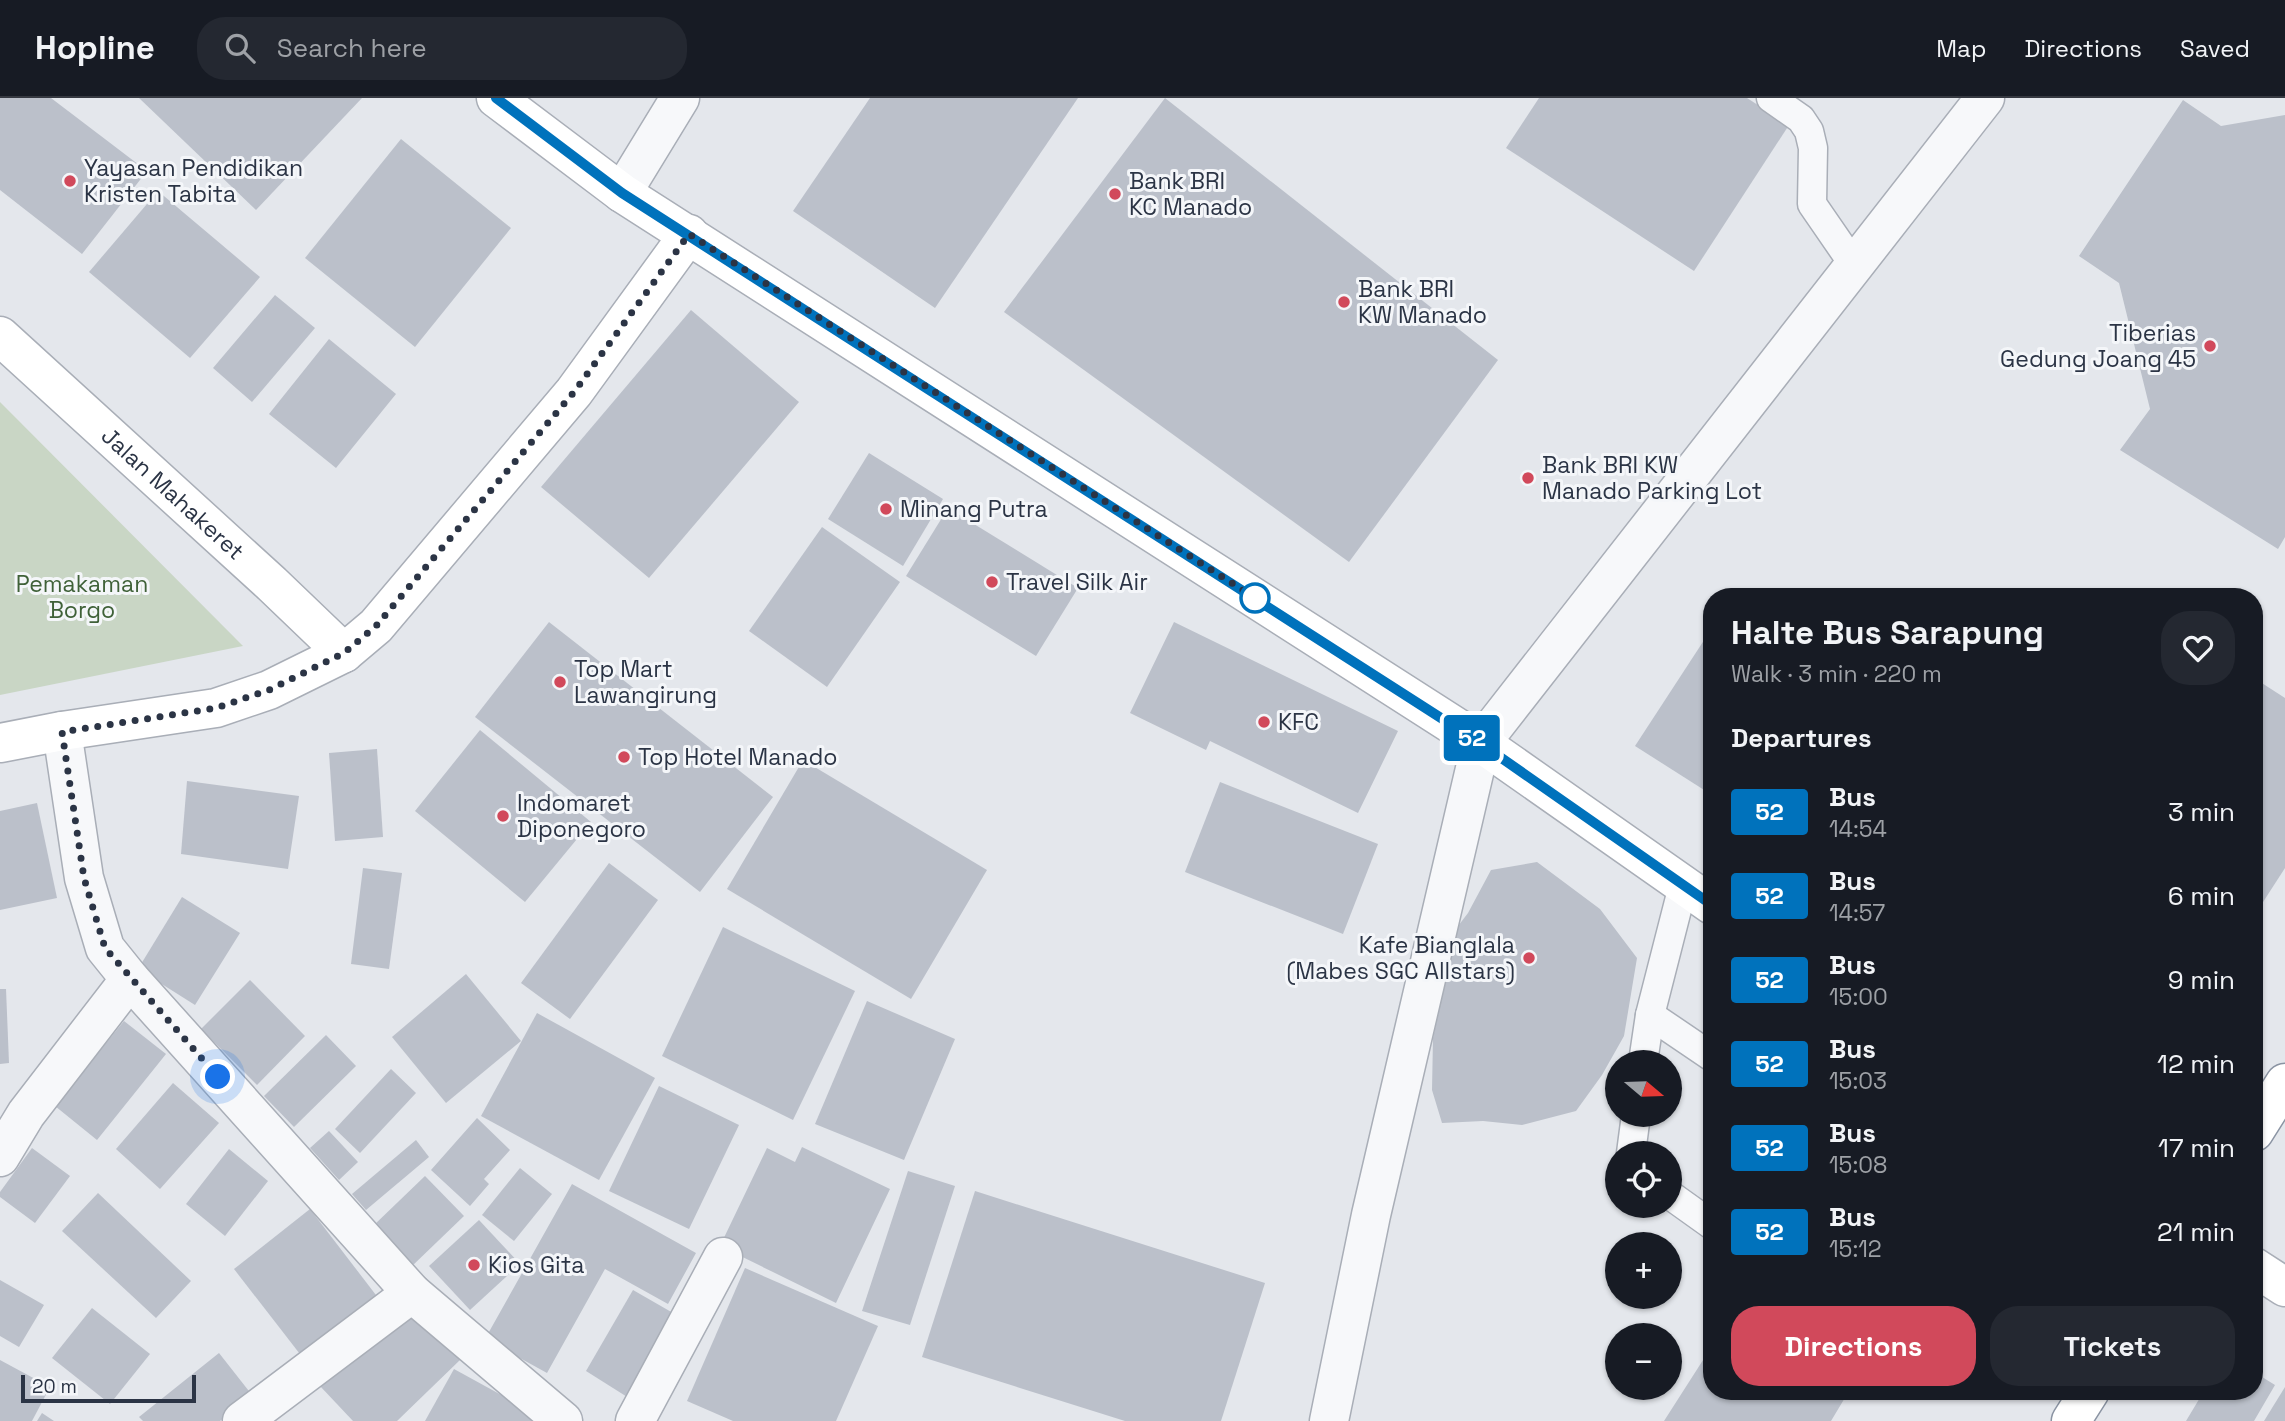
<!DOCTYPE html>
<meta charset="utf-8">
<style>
body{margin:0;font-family:"Space Grotesk",sans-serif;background:#242831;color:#f1f3f6;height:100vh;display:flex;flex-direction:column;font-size:26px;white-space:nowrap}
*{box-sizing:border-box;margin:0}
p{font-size:23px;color:#9ea1a6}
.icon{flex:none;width:38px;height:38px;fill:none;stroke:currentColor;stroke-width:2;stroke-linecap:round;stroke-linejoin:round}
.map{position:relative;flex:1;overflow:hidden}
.side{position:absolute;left:1703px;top:490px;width:560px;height:812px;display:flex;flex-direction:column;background:#171b24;border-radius:28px;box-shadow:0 2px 5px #0004}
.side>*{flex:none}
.badge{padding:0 14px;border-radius:5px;font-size:24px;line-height:46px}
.needle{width:46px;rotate:109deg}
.fabs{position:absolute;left:1605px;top:952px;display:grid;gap:14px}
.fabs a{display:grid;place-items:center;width:77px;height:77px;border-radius:50%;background:#171b24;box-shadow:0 2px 5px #0004;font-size:35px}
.scale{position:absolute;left:21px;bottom:18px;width:175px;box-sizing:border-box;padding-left:7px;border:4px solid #2b3445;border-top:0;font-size:19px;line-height:24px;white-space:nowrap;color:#2b3445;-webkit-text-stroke:5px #f4f6f9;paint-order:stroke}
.you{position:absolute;width:35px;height:35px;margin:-18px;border:5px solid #fff;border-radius:50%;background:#1a73e8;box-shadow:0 0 0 10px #1a73e833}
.map>.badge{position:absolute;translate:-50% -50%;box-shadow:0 0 0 4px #fff}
h2{padding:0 28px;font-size:26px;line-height:63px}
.round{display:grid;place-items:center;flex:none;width:74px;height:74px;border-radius:28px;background:#242831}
.summary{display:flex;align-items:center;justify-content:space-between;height:119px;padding:0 28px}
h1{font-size:33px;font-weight:800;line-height:52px}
.action{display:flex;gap:14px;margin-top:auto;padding:14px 28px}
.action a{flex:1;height:80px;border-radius:28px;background:#d1495b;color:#fff;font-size:28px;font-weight:800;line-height:80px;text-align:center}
.action a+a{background:#242831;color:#f1f3f6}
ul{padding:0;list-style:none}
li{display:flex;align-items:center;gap:21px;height:84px;padding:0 28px}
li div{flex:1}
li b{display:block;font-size:26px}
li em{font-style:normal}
li .badge{min-width:77px;font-weight:700;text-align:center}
header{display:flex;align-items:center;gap:42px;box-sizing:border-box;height:98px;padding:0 35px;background:#171b24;border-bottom:2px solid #363941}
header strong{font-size:33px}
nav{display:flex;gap:38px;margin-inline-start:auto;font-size:24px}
.search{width:490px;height:63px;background:#242831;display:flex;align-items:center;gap:18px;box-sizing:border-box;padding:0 24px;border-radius:28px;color:#9ea1a6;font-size:26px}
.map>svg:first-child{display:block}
</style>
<header>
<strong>Hopline</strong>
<div class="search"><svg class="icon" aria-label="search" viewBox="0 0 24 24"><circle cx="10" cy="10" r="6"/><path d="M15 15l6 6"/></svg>Search here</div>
<nav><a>Map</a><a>Directions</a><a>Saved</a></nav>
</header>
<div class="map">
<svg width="2285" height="1323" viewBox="0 0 2285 1323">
<rect width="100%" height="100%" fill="#e4e7ec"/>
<!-- green -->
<polygon fill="#c9d6c5" points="0,304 243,548 0,597"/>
<!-- building -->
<g fill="#bbc0ca">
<polygon points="0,0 51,0 147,73 82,156 0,92"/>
<polygon points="139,0 362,0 256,112"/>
<polygon points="870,0 1078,0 935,210 793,113"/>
<polygon points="1165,0 1498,262 1349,464 1004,214"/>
<polygon points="1539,0 1747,0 1789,27 1694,173 1506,50"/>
<polygon points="2183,2 2221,28 2285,17 2285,439 2278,451 2120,352 2150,311 2119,185 2079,158"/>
<polygon points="401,41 511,130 415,249 305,160"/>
<polygon points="158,93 260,179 190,260 89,174"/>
<polygon points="275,197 315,230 252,304 213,270"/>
<polygon points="691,212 799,304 649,480 541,389"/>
<polygon points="329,241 396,296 336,370 269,316"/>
<polygon points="869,355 943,401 903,468 828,421"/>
<polygon points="948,410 1078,490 1036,558 906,478"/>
<polygon points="822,429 900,484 827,589 749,533"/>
<polygon points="2116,492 2127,499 2112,499"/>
<polygon points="549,524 773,699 700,794 475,619"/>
<polygon points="1174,524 1398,633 1358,715 1210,643 1206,652 1130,615"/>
<polygon points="1712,530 1712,697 1635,648"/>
<polygon points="2254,580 2285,600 2285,770 2254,818"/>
<polygon points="480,632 591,724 525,804 415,713"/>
<polygon points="377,651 383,739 335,743 329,655"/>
<polygon points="803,662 987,772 911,901 727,791"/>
<polygon points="187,683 299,698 288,771 181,756"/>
<polygon points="1220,684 1378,746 1343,836 1185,774"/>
<polygon points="37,705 57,800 0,812 0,713"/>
<polygon points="1537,764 1600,811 1637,860 1624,938 1602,977 1576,1013 1522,1027 1483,1023 1442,1025 1432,992 1433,940 1444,890 1443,863 1452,836 1468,815 1491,772"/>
<polygon points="609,765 658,802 570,921 521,885"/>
<polygon points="363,770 402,775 389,871 351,866"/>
<polygon points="182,799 240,835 195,907 138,871"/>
<polygon points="723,829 855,893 793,1022 662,958"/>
<polygon points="466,876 521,943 446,1005 392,939"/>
<polygon points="250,882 305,938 257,987 201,931"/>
<polygon points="0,891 6,891 9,965 0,966"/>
<polygon points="867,903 955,941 904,1062 815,1026"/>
<polygon points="537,915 655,980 599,1082 481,1018"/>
<polygon points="124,923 166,956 97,1042 55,1008"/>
<polygon points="326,937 356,968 294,1029 264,998"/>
<polygon points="391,971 416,995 360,1055 335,1031"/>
<polygon points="173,985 219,1025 160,1091 116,1051"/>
<polygon points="659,988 739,1027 689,1131 609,1093"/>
<polygon points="477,1020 510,1052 484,1081 489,1086 470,1108 431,1072"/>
<polygon points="329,1033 358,1064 339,1082 310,1050"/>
<polygon points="416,1042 429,1059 366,1112 352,1096"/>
<polygon points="802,1049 890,1091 836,1205 720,1148 767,1050 795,1064"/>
<polygon points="32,1050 70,1078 35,1125 0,1099 0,1094"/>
<polygon points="229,1051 268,1083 225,1138 186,1106"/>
<polygon points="520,1070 552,1096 514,1143 482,1117"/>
<polygon points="908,1073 955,1088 910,1227 862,1213"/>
<polygon points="425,1078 464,1118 411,1169 372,1129"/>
<polygon points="572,1086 696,1155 668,1206 605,1171 547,1275 485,1241"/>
<polygon points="975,1093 1265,1185 1221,1323 1125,1323 922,1259"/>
<polygon points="98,1095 191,1183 156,1220 62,1133"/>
<polygon points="310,1111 379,1201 303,1260 234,1171"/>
<polygon points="479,1122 520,1166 470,1212 429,1168"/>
<polygon points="745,1170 878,1228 836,1323 733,1323 687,1303"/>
<polygon points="0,1182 44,1207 19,1249 0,1238"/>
<polygon points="633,1192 680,1219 632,1302 586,1273"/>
<polygon points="405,1206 460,1262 397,1323 353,1323 320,1288"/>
<polygon points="92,1210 150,1256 110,1306 52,1260"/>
<polygon points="1712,1248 1712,1293 1849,1293 1831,1323 1664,1323"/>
<polygon points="219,1255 252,1297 220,1323 143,1323 139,1319"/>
<polygon points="0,1262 50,1289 32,1323 0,1323"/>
<polygon points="454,1271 549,1323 425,1323"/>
<polygon points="2254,1274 2275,1287 2254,1323 2186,1323 2204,1293 2254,1293"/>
<polygon points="2285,1289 2285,1323 2264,1323"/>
<polygon points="42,1315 54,1323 37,1323"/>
</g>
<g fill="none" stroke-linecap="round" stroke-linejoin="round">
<defs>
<g id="lane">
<polyline points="1771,0 1801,21 1809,33 1813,50 1812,106 1854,167"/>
<polyline points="1650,917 1712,959"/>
<polyline points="1643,964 1650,917 1683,788"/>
<polyline points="1631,1055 1636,1017"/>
<polyline points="1670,1097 1712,1127"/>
</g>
<g id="street">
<polyline points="622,95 680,0"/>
<polyline points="62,633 84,780 105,850 130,881 412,1195 563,1323"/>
<polyline points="0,1059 26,1016 130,881"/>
<polyline points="242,1323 412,1195"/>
<polyline points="635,1323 723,1159"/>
<polyline points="1329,1323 1371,1117 1481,645 1985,0"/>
</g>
<g id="secondary">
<polyline points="496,0 622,95 1481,645 1712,807"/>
<path id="s1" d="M 0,238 L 272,486 L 344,555"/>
<polyline points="0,645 62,633 216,610 269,592 344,555 376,528 574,294 689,136"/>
<polyline points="2254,1169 2285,1189"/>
</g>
<g id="highway">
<polyline points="2254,1034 2285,985"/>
<polyline points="2071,1323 2090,1293"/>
</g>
</defs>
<!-- lane casing -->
<use href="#lane" stroke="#a9aeb7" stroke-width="31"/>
<!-- street casing -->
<use href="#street" stroke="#a9aeb7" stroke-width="41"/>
<!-- secondary casing -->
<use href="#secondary" stroke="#a9aeb7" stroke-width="41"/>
<!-- highway casing -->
<use href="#highway" stroke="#8b94a3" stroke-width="41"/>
<!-- lane -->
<use href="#lane" stroke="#f7f8fa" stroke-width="28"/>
<!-- street -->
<use href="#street" stroke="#f7f8fa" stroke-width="38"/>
<!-- secondary -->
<use href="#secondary" stroke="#fff" stroke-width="38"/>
<!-- highway -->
<use href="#highway" stroke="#fff" stroke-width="38"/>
</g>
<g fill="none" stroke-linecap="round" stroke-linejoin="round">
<defs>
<polyline id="line" points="496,0 622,95 1480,645 1712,807"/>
</defs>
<!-- line casing -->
<use href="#line" stroke="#fff" stroke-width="16"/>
<!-- line -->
<use href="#line" stroke="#0072bc" stroke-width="10"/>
<!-- walk -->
<polyline stroke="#2b3445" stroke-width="7" stroke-dasharray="0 12.6" points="218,979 105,850 84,780 62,634 216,610 269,592 344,555 376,528 574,294 689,136 1255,500"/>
</g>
<!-- markers -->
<g fill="#d1495b" stroke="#f4f6f9" stroke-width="2.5">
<circle cx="70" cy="83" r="7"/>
<circle cx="1115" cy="96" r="7"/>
<circle cx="1344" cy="204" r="7"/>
<circle cx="2210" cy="248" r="7"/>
<circle cx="1528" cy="380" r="7"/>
<circle cx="886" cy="411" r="7"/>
<circle cx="992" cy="484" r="7"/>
<circle cx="560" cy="584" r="7"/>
<circle cx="1264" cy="624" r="7"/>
<circle cx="624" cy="659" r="7"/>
<circle cx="503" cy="718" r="7"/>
<circle cx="1529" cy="860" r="7"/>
<circle cx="474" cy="1167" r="7"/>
</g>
<circle fill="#fff" stroke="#0072bc" stroke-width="3.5" cx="1255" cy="500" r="14"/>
<g text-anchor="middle" stroke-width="6" stroke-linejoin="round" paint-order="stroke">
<!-- poi labels -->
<g font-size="23" fill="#2b3445" stroke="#f4f6f9" text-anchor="start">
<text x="84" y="78">Yayasan Pendidikan<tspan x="84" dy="26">Kristen Tabita</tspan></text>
<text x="1129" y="91">Bank BRI<tspan x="1129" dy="26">KC Manado</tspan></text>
<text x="1358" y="199">Bank BRI<tspan x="1358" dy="26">KW Manado</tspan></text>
<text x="2196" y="243" text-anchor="end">Tiberias<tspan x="2196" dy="26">Gedung Joang 45</tspan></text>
<text x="1542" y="375">Bank BRI KW<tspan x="1542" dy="26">Manado Parking Lot</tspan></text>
<text x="900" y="419">Minang Putra</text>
<text x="1006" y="492">Travel Silk Air</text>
<text x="574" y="579">Top Mart<tspan x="574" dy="26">Lawangirung</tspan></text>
<text x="1278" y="632">KFC</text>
<text x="638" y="667">Top Hotel Manado</text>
<text x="517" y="713">Indomaret<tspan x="517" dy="26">Diponegoro</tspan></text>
<text x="1515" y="855" text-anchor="end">Kafe Bianglala<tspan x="1515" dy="26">(Mabes SGC Allstars)</tspan></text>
<text x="488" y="1175">Kios Gita</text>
</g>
<!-- street labels -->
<g font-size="23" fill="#2b3445" stroke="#f4f6f9">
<text dy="8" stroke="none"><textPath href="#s1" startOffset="234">Jalan Mahakeret</textPath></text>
</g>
<!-- park labels -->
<g font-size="23" fill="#3f6138" stroke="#f4f6f9">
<text x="82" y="494">Pemakaman<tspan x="82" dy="26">Borgo</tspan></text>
</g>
</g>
</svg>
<div class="fabs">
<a><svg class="needle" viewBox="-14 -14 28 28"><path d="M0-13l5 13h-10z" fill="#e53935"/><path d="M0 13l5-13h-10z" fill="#9ea1a6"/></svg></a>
<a><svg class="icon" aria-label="locate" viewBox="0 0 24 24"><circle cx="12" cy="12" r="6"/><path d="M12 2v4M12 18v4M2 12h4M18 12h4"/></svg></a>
<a>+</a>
<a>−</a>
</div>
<div class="scale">20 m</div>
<div class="you" style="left:218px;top:979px"></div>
<b class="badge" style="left:1472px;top:640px;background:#0072bc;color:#fff">52</b>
<section class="side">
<div class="summary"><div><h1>Halte Bus Sarapung</h1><p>Walk · 3 min · 220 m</p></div><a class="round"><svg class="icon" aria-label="heart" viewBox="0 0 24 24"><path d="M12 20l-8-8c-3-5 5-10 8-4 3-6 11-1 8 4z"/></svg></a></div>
<h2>Departures</h2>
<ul>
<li><span class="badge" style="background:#0072bc;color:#fff">52</span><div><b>Bus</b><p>14:54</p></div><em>3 min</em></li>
<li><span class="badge" style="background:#0072bc;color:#fff">52</span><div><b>Bus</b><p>14:57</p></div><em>6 min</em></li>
<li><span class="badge" style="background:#0072bc;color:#fff">52</span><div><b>Bus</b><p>15:00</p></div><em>9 min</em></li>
<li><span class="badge" style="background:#0072bc;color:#fff">52</span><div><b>Bus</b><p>15:03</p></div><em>12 min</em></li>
<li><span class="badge" style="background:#0072bc;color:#fff">52</span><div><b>Bus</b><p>15:08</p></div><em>17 min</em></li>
<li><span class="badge" style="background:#0072bc;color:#fff">52</span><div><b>Bus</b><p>15:12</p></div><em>21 min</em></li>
</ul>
<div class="action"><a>Directions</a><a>Tickets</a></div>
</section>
</div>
